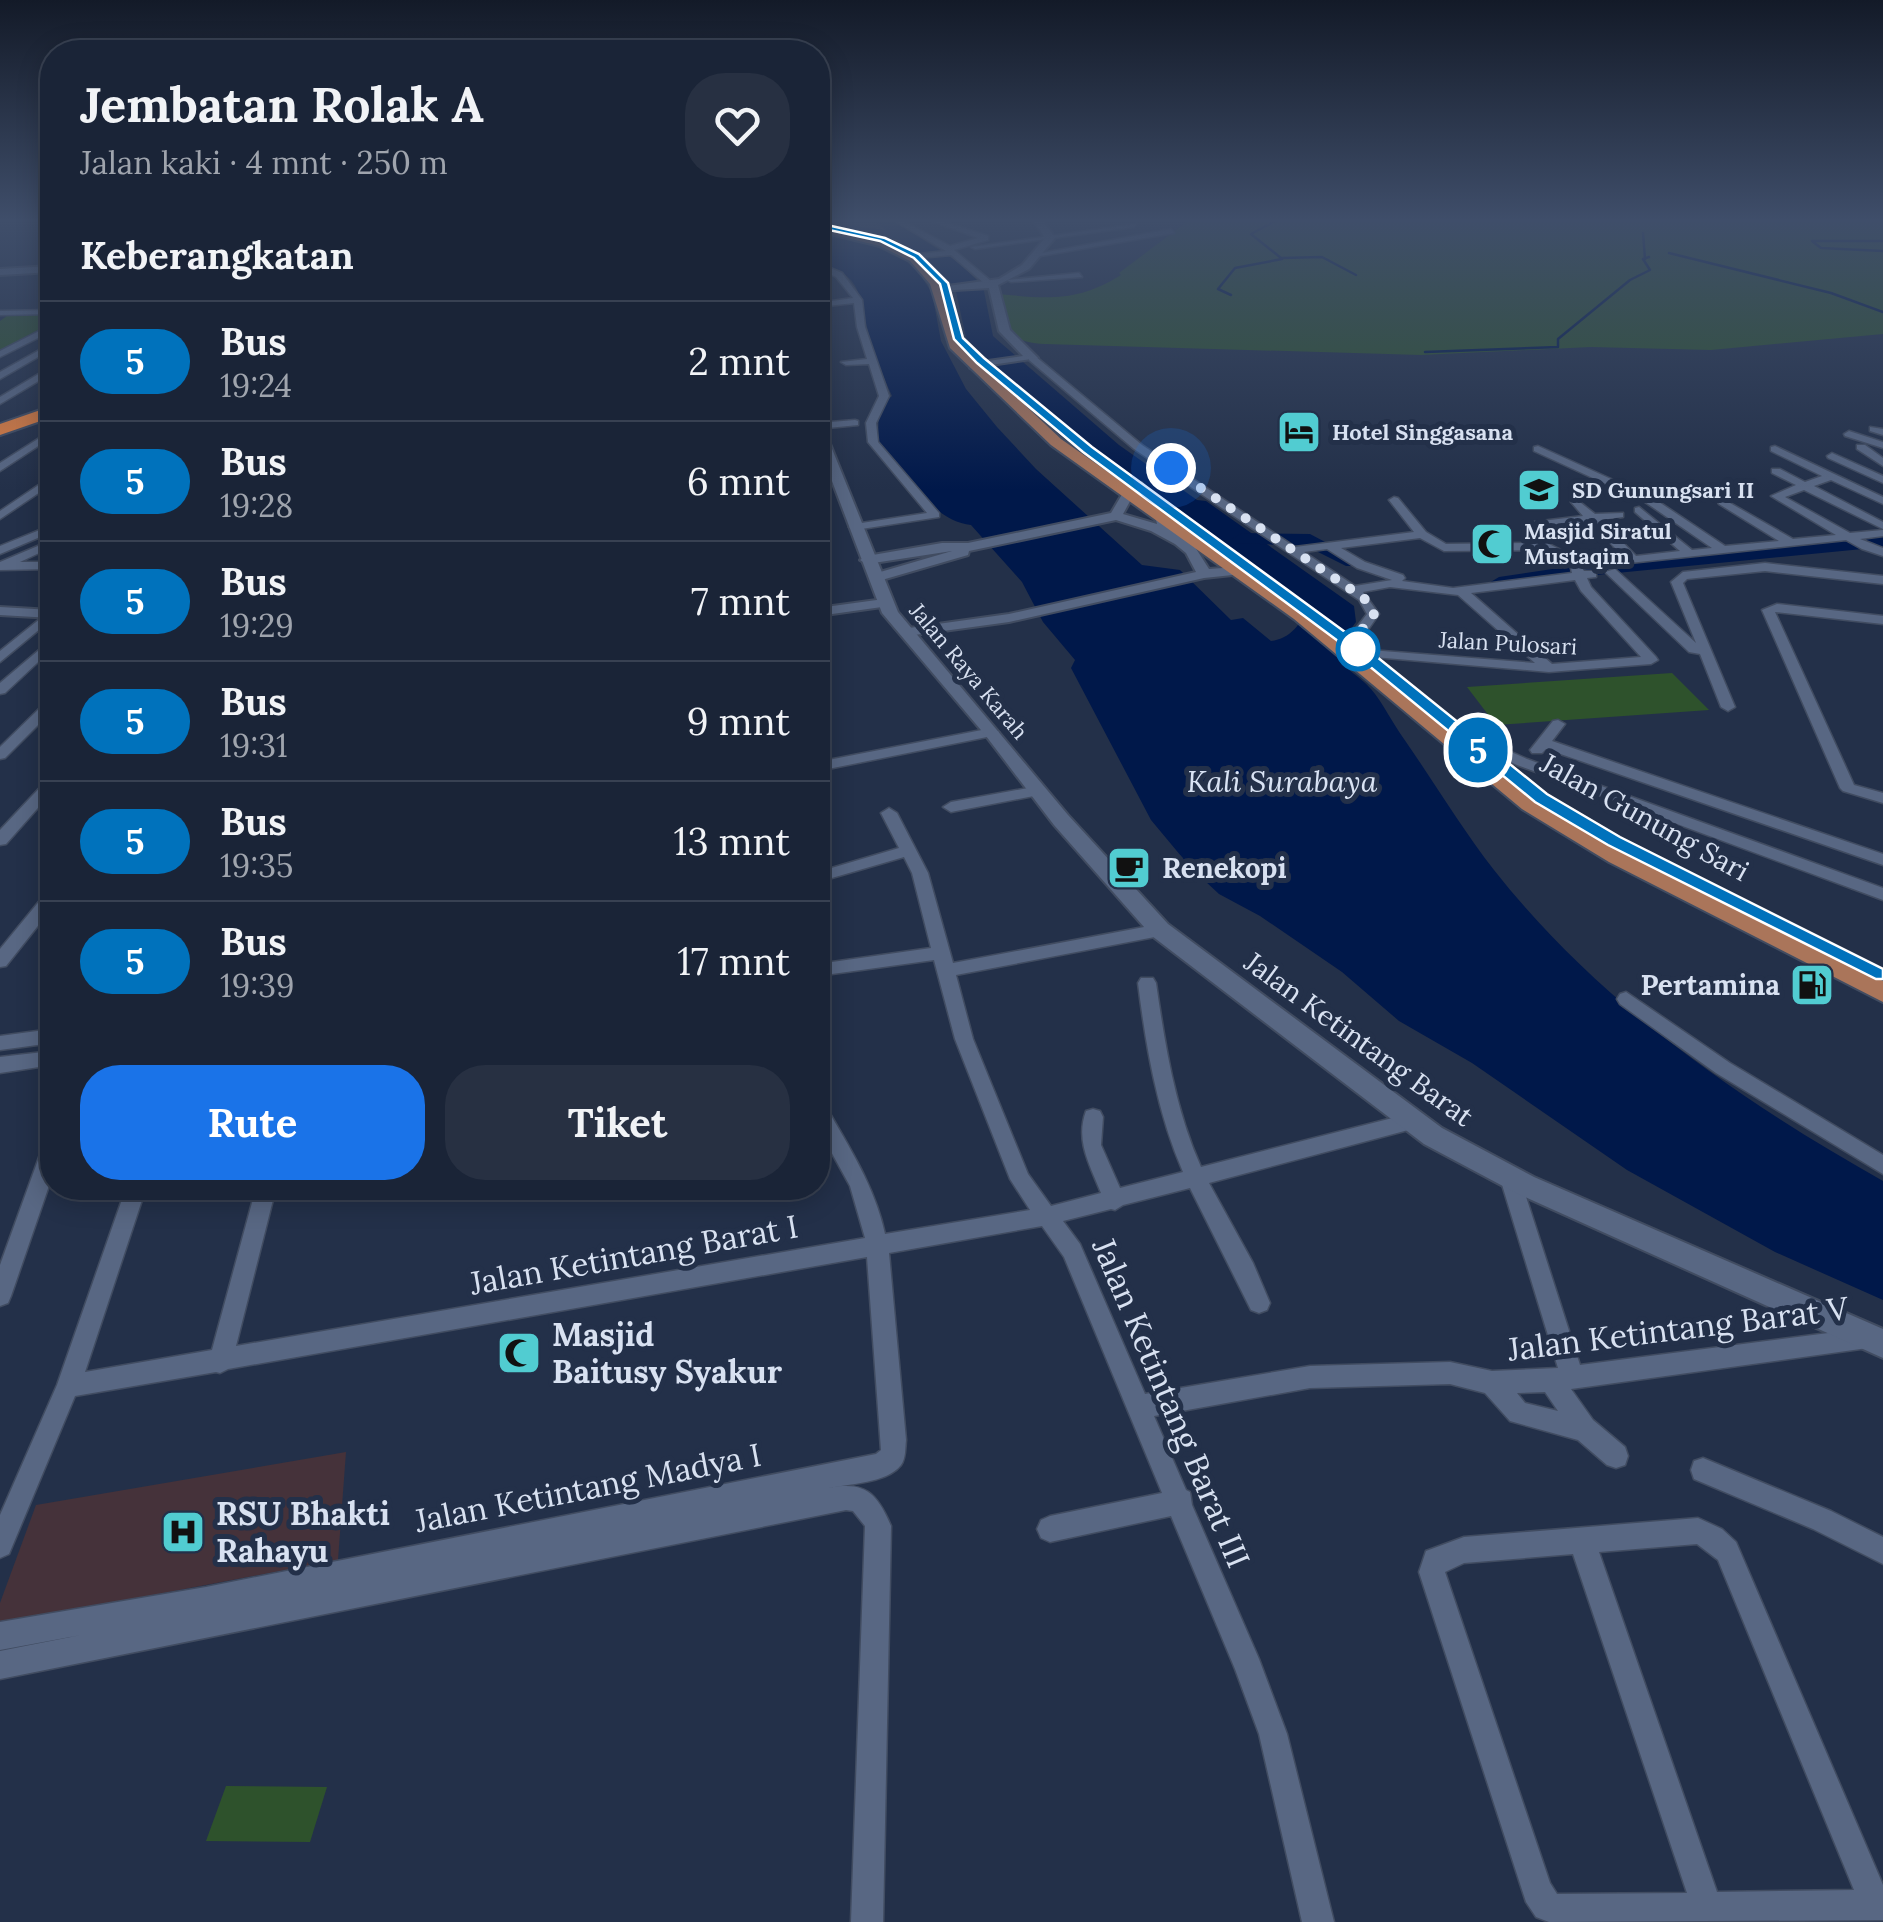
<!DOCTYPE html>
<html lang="id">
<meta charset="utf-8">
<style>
body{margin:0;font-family:Lora,serif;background:#273042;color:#f1f3f6;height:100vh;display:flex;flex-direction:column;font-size:38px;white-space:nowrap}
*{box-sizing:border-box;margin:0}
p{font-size:32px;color:#9fa4ad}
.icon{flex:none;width:55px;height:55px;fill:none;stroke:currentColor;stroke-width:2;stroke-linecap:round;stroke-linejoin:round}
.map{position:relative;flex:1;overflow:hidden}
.drawer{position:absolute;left:40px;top:40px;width:790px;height:1160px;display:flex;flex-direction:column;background:#1a2437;border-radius:40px;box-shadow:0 5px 25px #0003,0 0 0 2px #384152}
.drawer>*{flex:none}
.badge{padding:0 20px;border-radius:32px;font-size:35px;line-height:65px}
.you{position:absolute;width:50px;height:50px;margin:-25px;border:8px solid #fff;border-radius:50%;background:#1a73e8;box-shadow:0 0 0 15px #1a73e833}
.map>.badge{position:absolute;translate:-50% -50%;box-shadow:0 0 0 5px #fff}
h2{padding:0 40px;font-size:38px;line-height:90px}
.round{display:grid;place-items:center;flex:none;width:105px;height:105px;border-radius:40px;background:#273042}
.summary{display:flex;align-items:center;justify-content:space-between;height:170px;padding:0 40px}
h1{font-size:48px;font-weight:800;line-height:75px}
.button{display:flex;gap:20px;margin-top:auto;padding:20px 40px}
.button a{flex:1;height:115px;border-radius:40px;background:#1a73e8;color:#fff;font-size:40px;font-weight:800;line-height:115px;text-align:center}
.button a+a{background:#273042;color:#f1f3f6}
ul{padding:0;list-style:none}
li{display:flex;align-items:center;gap:30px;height:120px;padding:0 40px;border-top:2px solid #384152}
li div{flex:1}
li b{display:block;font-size:38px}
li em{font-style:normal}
li .badge{min-width:110px;font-weight:700;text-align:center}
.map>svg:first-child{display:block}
</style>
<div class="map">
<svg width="1883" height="1922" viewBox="0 0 1883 1922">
<rect width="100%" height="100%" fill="#233049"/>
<!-- medical -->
<polygon fill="#45323a" points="346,1452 338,1560 0,1624 0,1603 36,1505"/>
<!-- green -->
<g fill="#2e522c">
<path d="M 1188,221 L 1883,221 L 1883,334 L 1711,350 L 1591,347 L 1421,355 L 1045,344 C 1006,342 1008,329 999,294 C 1048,299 1078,302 1121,275 L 1119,273 Z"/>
<polygon points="11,313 52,314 52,322 0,351 0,321"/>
<polygon points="1672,673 1709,710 1496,725 1467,687"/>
<polygon points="226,1786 327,1787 310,1842 206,1841"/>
</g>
<!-- water -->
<path fill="#00184a" d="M 875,221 L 894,221 L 958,262 L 983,286 L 993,336 L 1002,344 L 1119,445 L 1197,500 L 1206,501 L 1354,606 L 1356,622 L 1335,651 C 1342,669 1359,675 1371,689 C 1383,703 1393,724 1404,739 C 1434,782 1462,829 1494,870 C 1598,1002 1739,1100 1883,1181 L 1883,1300 L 1775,1252 L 1627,1170 L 1472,1063 L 1399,1021 L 1342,972 L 1260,916 L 1219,894 L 1191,868 L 1151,820 L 1071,668 L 1075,660 L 1043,622 L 1022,582 L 971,525 C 932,521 903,472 878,443 L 879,407 L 892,396 C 882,374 873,351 867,327 C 857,290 862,276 818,263 L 818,233 L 872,245 L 907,262 L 919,273 L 932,293 L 941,341 L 966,389 L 997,427 L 1036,469 L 1142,565 L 1180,570 L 1231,620 L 1243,618 L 1271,641 C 1290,639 1303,623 1307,605 L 1077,435 L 990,362 L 966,338 L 955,287 Z"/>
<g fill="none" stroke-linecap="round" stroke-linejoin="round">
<!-- stream -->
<g stroke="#00184a" stroke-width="2.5">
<polyline points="1275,221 1251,234 1281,258 1322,257 1356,275"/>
<polyline points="1643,233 1645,259"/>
<polyline points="1882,241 1812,241 1821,248 1883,251"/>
<polyline points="1669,253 1831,293 1883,312"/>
<polyline points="1231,295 1218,289 1235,268 1282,259"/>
<polyline points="1425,352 1558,347 1558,339 1630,280 1650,270 1643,259 1649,257"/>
</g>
<!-- river -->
<g fill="#00184a" fill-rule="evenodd">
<polygon points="818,221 908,233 914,237 908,241 818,227"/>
<polygon points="1242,533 1310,534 1363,562 1360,566 1346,566 1306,546 1235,543 1232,539"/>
<polygon points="1883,535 1883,547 1586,576 1499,589 1489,583 1499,577 1586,564"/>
</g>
<defs>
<g id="minor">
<polygon points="895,221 903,221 950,246 978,238 932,221 942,221 988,236 988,240 954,250 998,287 991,289 951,255 907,259 910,255 946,251"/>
<polygon points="1136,224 1134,227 975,249 971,247"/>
<polygon points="1171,229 1174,233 1035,257 1031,255"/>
<polygon points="818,263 842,273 862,300 865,327 889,396 876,423 878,442 939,513 939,517 855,530 849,527 855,524 927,513 868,442 866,423 879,396 869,364 846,365 841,362 867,359 857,327 854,303 818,307 818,303 853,298 836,277 818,268"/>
<polygon points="1079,273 1082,277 1011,282 1007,280"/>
<polygon points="52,310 52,314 0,315 0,311"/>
<polygon points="49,326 52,326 52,331 0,357 0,351"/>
<polygon points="52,343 52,349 0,379 0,372"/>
<path d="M 1029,356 L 1035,356 L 1142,445 L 1295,547 L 1414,532 L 1389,500 L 1394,497 L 1398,498 L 1426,532 L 1446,544 L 1536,543 L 1523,525 L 1525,523 L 1583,516 L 1571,502 L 1576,499 L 1595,514 L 1623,513 L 1623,517 L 1601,520 L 1636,556 L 1680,551 L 1635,512 L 1635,508 L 1639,507 L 1692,550 L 1712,548 L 1645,502 L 1534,451 L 1534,447 L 1538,446 L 1653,498 L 1725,546 L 1779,541 L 1719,504 L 1718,502 L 1723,499 L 1793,539 L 1836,535 L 1771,496 L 1796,485 L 1772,473 L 1772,469 L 1780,469 L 1805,482 L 1822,476 L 1771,451 L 1771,447 L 1775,446 L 1883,497 L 1883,504 L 1831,480 L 1814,486 L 1883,522 L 1883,529 L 1804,490 L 1785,497 L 1850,533 L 1883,530 L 1883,536 L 1860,539 L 1883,548 L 1883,556 L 1862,549 L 1846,540 L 1582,568 L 1584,571 L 1596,571 L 1596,577 L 1587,578 L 1591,587 L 1656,657 L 1658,660 L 1651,664 L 1549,672 L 1362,656 L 1357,655 L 1357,649 L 1535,663 L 1458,595 L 1390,587 L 1363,592 L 1379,614 L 1356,647 L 1346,647 L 1344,644 L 1367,614 L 1359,600 L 1134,449 L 1029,360 ZM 1589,522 L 1624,557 L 1583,561 L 1547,543 L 1537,528 ZM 1420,538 L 1444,551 L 1547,550 L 1570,564 L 1572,573 L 1453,588 L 1402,581 L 1405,578 L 1403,575 L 1365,562 L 1341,548 ZM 1327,549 L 1357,568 L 1392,580 L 1355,586 L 1304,552 ZM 1575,580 L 1581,591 L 1641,657 L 1552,664 L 1471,593 Z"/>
<polygon points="52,366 52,373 0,404 0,397"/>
<polygon points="855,420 858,421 858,425 818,429 818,423"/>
<polygon points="1870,427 1883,429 1883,435 1870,431"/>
<polygon points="52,430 52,437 0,471 0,463"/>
<polygon points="1849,431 1883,442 1883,448 1845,436 1844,434"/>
<polygon points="1857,445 1865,445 1883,458 1883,466 1857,449"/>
<polygon points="1832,453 1883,476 1883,483 1828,458 1827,456"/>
<polygon points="52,476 52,484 0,519 0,511"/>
<polygon points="52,525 52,532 0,554 0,546"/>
<polygon points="52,540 52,547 20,562 52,562 52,569 0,570 0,562"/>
<polygon points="1765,563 1883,576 1883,584 1765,571 1687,579 1683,583 1735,707 1728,711 1721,707 1700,654 1689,652 1605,572 1615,569 1696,643 1671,582 1683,572"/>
<polygon points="1777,604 1883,616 1883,624 1775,612 1854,785 1883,793 1883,803 1843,791 1840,788 1762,610"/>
<polygon points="51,610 52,619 0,662 0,651"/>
<polygon points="52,639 52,649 5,693 0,694 0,683"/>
<polygon points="52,700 52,711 5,758 0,759 0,747 47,701"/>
<polygon points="1558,720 1565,724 1552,741 1883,854 1883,865 1546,749 1542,753 1532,753 1530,750 1553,721"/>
<polygon points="1455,727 1527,759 1883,888 1883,900 1517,765 1450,734 1450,728"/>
<polygon points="992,728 999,732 997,735 818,771 818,762"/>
<polygon points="52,778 52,792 6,844 0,845 0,830 47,780"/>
<polygon points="1039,786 1044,788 1047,791 1044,794 951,812 943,807 951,802"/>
<path d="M 889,808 L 897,813 L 928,873 L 953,963 L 1160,924 L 1169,930 L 1160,936 L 956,975 L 973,1039 L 1028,1174 L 1051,1206 L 1101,1193 C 1090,1165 1075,1141 1086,1111 L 1093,1109 L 1100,1111 L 1103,1117 L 1101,1145 L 1120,1188 L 1183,1172 C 1157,1112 1146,1047 1138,983 L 1141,978 L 1153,978 L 1156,983 C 1165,1045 1175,1109 1201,1167 L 1412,1113 L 1419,1115 L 1422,1121 L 1419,1127 L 1412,1129 L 1209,1183 L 1253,1263 L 1270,1303 L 1267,1310 L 1259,1313 L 1251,1310 L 1190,1188 L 1123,1205 L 1115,1210 L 1111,1209 L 1063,1221 L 1080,1244 L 1145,1394 L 1310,1366 L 1450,1362 L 1492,1371 L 1558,1368 L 1500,1178 L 1503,1172 L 1510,1169 L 1517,1172 L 1520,1178 L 1580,1365 L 1867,1328 L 1875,1331 L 1878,1339 L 1875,1347 L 1571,1389 L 1593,1420 L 1625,1447 L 1628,1456 L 1625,1465 L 1616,1468 L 1607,1465 L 1578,1440 L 1510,1421 L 1485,1393 L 1450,1384 L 1310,1388 L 1154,1416 L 1186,1490 L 1190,1492 L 1192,1505 L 1259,1659 L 1287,1734 L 1334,1922 L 1302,1922 L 1259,1734 L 1235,1669 L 1171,1516 L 1050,1542 L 1041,1538 L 1037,1529 L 1041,1520 L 1050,1516 L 1162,1493 L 1064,1257 L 1042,1226 L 889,1253 L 906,1440 C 905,1448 906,1458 901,1465 C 887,1483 849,1484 828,1488 C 865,1481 877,1493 891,1526 L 883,1922 L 851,1922 L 865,1526 L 853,1511 L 846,1510 L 0,1679 L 0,1651 L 81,1635 L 0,1650 L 0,1622 L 206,1587 L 876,1454 L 881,1450 L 867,1257 L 228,1369 L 220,1373 L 216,1372 L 75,1396 L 9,1554 L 0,1558 L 0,1515 L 57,1385 L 126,1188 L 146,1188 L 85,1372 L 212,1350 L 256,1188 L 276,1188 L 236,1346 L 865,1238 L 850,1186 L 818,1128 L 818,1103 L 825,1105 C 849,1147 875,1187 885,1234 L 1030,1210 L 1010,1179 L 955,1039 L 934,960 L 832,974 L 823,968 L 832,962 L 931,948 L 912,873 L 904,857 L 818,882 L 818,872 L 899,848 L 881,813 ZM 1545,1392 L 1558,1411 L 1525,1403 L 1517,1393 Z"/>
<polygon points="52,891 52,908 6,966 0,967 0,949 46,893"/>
<polygon points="1626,992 1730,1063 1883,1155 1883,1174 1716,1073 1620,1004 1617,999 1620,994"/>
<polygon points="52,1029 52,1043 0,1050 0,1036"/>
<polygon points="52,1051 52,1065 0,1073 0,1057"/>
<polygon points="52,1141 52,1177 11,1296 8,1303 0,1306 0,1265 42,1149 45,1143"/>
<polygon points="1703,1458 1831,1511 1883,1537 1883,1564 1813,1529 1694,1479 1691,1470 1694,1461"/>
<path d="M 1698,1518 L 1722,1529 L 1736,1542 L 1883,1885 L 1883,1920 L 1549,1922 L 1536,1917 L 1526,1902 L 1419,1572 L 1426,1551 L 1464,1537 ZM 1697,1544 L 1718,1560 L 1854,1890 L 1717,1892 L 1599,1552 ZM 1573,1554 L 1687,1893 L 1557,1894 L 1550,1883 L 1445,1572 L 1464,1563 Z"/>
</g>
<g id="tertiary">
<polygon points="1133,483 1141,483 1166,509 1170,529 1195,547 1209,569 1237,567 1244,571 1242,574 1204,578 1009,622 907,636 902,635 902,629 1009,614 1196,572 1186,553 1175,544 1151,531 1116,520 969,551 968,555 875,582 870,581 870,575 952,551 867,564 860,560 867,556 942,543 968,543 1111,513 1124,491 1128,490 1134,494 1123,514 1157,524 1154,510 1133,489"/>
<polygon points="884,599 891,603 889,606 818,616 818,608"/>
<polygon points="0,607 52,610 52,618 0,615"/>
</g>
<g id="secondary">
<polygon points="1034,221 1043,221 1055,238 1029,269 998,285 1010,330 1038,358 970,368 974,363 1023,356 999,331 989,288 938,291 933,288 999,279 1022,265 1045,238"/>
<polygon points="52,266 52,272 0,275 0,269"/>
<polygon points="818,425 824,429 898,612 1068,815 1168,924 1442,1128 1534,1177 1883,1329 1883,1358 1516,1193 1424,1144 1152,936 1054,825 986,736 882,613 818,444"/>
</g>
<polygon id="primary" points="818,225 887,241 918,257 942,284 959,343 1061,439 1306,611 1538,799 1625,852 1883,981 1883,1002 1609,862 1522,809 1294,619 1051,445 950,348 930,284 910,261 880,246 818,231"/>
<polygon id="motorway" points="52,406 52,417 0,435 0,424"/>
</defs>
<!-- minor casing -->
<use href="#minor" stroke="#414c61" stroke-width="3"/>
<!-- tertiary casing -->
<use href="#tertiary" stroke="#414c61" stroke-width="4"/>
<!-- secondary casing -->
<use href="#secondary" stroke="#414c61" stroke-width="4"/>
<!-- primary casing -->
<use href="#primary" stroke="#414c61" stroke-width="4"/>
<!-- motorway casing -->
<use href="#motorway" stroke="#414c61" stroke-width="4"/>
<!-- minor -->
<use href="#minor" fill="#586783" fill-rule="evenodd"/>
<!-- tertiary -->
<use href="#tertiary" fill="#586783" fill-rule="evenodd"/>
<!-- secondary -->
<use href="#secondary" fill="#586783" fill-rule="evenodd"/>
<!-- primary -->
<use href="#primary" fill="#aa755a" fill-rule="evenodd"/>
<!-- motorway -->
<use href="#motorway" fill="#e17e3f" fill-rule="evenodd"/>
</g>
<!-- sky -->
<linearGradient id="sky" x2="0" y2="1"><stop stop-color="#131a28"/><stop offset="0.45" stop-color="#3f4e6a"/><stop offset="1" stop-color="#3f4e6a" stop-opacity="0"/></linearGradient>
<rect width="1883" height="490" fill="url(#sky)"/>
<!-- line -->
<polygon fill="#0072bc" stroke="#fff" stroke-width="2.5" points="818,223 885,238 919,254 948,283 963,338 984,358 1092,447 1356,640 1547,794 1620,837 1883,969 1883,979 1876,979 1608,845 1535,802 1346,647 1083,452 977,363 954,339 940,284 914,258 880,241 815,227"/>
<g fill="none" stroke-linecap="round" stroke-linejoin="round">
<!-- walk -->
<polyline stroke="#d8e1f1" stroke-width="10" stroke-dasharray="0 18" points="1171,468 1364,598 1374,614 1351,644 1362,652 1358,649"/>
</g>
<!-- icons -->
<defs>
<symbol id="hotel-square" viewBox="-11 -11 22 22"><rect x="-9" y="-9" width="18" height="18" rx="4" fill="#51ccd1" stroke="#233049"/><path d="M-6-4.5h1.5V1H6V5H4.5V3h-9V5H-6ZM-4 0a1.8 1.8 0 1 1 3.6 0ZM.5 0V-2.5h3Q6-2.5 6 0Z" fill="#111"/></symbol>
<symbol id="school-square" viewBox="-11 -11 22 22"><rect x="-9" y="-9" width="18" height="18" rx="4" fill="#51ccd1" stroke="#233049"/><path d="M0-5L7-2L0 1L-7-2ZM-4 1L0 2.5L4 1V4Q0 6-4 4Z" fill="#111"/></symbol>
<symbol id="mosque-square" viewBox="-11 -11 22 22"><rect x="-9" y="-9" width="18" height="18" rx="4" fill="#51ccd1" stroke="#233049"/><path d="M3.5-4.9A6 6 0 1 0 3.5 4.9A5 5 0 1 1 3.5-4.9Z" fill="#111"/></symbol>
<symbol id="cafe-square" viewBox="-11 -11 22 22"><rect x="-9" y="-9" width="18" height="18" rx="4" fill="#51ccd1" stroke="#233049"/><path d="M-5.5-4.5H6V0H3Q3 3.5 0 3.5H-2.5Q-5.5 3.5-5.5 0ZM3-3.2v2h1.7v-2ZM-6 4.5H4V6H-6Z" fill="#111"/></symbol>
<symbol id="fuel-square" viewBox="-11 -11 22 22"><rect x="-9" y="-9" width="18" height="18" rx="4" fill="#51ccd1" stroke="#233049"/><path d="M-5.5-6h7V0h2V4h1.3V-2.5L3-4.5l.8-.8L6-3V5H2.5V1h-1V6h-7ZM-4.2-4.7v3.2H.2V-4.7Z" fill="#111"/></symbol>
<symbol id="hospital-square" viewBox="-11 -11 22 22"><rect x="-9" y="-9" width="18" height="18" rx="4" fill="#51ccd1" stroke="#233049"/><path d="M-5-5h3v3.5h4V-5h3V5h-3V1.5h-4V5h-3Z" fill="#111"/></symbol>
</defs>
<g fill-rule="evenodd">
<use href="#hotel-square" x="1274" y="407" width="50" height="50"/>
<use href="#school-square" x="1514" y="465" width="50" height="50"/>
<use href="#mosque-square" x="1467" y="519" width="50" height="50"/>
<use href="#cafe-square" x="1104" y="843" width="50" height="50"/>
<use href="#fuel-square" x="1787" y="960" width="50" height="50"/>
<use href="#mosque-square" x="494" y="1328" width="50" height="50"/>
<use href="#hospital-square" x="158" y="1507" width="50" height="50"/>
</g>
<!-- markers -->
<circle fill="#fff" stroke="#0072bc" stroke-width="5" cx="1358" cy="649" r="20"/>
<g text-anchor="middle" stroke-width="10" stroke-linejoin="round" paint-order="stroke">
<!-- far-poi labels -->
<g font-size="22" font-weight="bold" fill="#d8e1f1" stroke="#233049" text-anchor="start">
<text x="1332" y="440">Hotel Singgasana</text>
<text x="1572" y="498">SD Gunungsari II</text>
<text x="1524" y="539">Masjid Siratul<tspan x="1524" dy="25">Mustaqim</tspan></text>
</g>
<!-- far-street labels -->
<g font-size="22" fill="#d8e1f1" stroke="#233049">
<text transform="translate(1508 643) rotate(3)" y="8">Jalan Pulosari</text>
<text transform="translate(969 671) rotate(50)" y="8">Jalan Raya Karah</text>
</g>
<!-- street labels -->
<g font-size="28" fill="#d8e1f1" stroke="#233049">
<text transform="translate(1645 817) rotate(29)" y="10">Jalan Gunung Sari</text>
<text transform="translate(1359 1039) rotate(36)" y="10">Jalan Ketintang Barat</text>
</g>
<!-- poi labels -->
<g font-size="28" font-weight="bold" fill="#d8e1f1" stroke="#233049" text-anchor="start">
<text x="1162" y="878">Renekopi</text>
<text x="1780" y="995" text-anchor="end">Pertamina</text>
</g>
<!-- water labels -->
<g font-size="30" font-style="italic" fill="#d9e3f4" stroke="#233049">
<text x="1282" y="792">Kali Surabaya</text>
</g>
<!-- near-street labels -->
<g font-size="32" fill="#d8e1f1" stroke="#233049">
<text transform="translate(634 1255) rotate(-10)" y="11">Jalan Ketintang Barat I</text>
<text transform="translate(1678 1329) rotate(-7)" y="11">Jalan Ketintang Barat V</text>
<text transform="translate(1171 1403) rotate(67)" y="11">Jalan Ketintang Barat III</text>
<text transform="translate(588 1488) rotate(-11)" y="11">Jalan Ketintang Madya I</text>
</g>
<!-- near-poi labels -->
<g font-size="32" font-weight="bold" fill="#d8e1f1" stroke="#233049" text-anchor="start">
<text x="552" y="1346">Masjid<tspan x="552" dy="37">Baitusy Syakur</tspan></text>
<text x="216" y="1525">RSU Bhakti<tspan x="216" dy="37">Rahayu</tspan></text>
</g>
</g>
</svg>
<div class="you" style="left:1171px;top:468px"></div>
<b class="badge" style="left:1478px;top:750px;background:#0072bc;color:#fff">5</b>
<section class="drawer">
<div class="summary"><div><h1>Jembatan Rolak A</h1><p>Jalan kaki · 4 mnt · 250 m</p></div><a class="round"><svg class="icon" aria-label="heart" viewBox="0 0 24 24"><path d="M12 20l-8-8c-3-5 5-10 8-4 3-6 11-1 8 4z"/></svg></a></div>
<h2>Keberangkatan</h2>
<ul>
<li><span class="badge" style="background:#0072bc;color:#fff">5</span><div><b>Bus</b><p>19:24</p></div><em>2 mnt</em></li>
<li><span class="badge" style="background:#0072bc;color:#fff">5</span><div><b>Bus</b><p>19:28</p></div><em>6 mnt</em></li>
<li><span class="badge" style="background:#0072bc;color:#fff">5</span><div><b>Bus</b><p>19:29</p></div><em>7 mnt</em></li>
<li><span class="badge" style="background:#0072bc;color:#fff">5</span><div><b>Bus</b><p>19:31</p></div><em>9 mnt</em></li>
<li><span class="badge" style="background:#0072bc;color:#fff">5</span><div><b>Bus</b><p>19:35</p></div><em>13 mnt</em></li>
<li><span class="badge" style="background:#0072bc;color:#fff">5</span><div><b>Bus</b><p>19:39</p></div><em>17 mnt</em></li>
</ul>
<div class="button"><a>Rute</a><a>Tiket</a></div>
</section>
</div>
